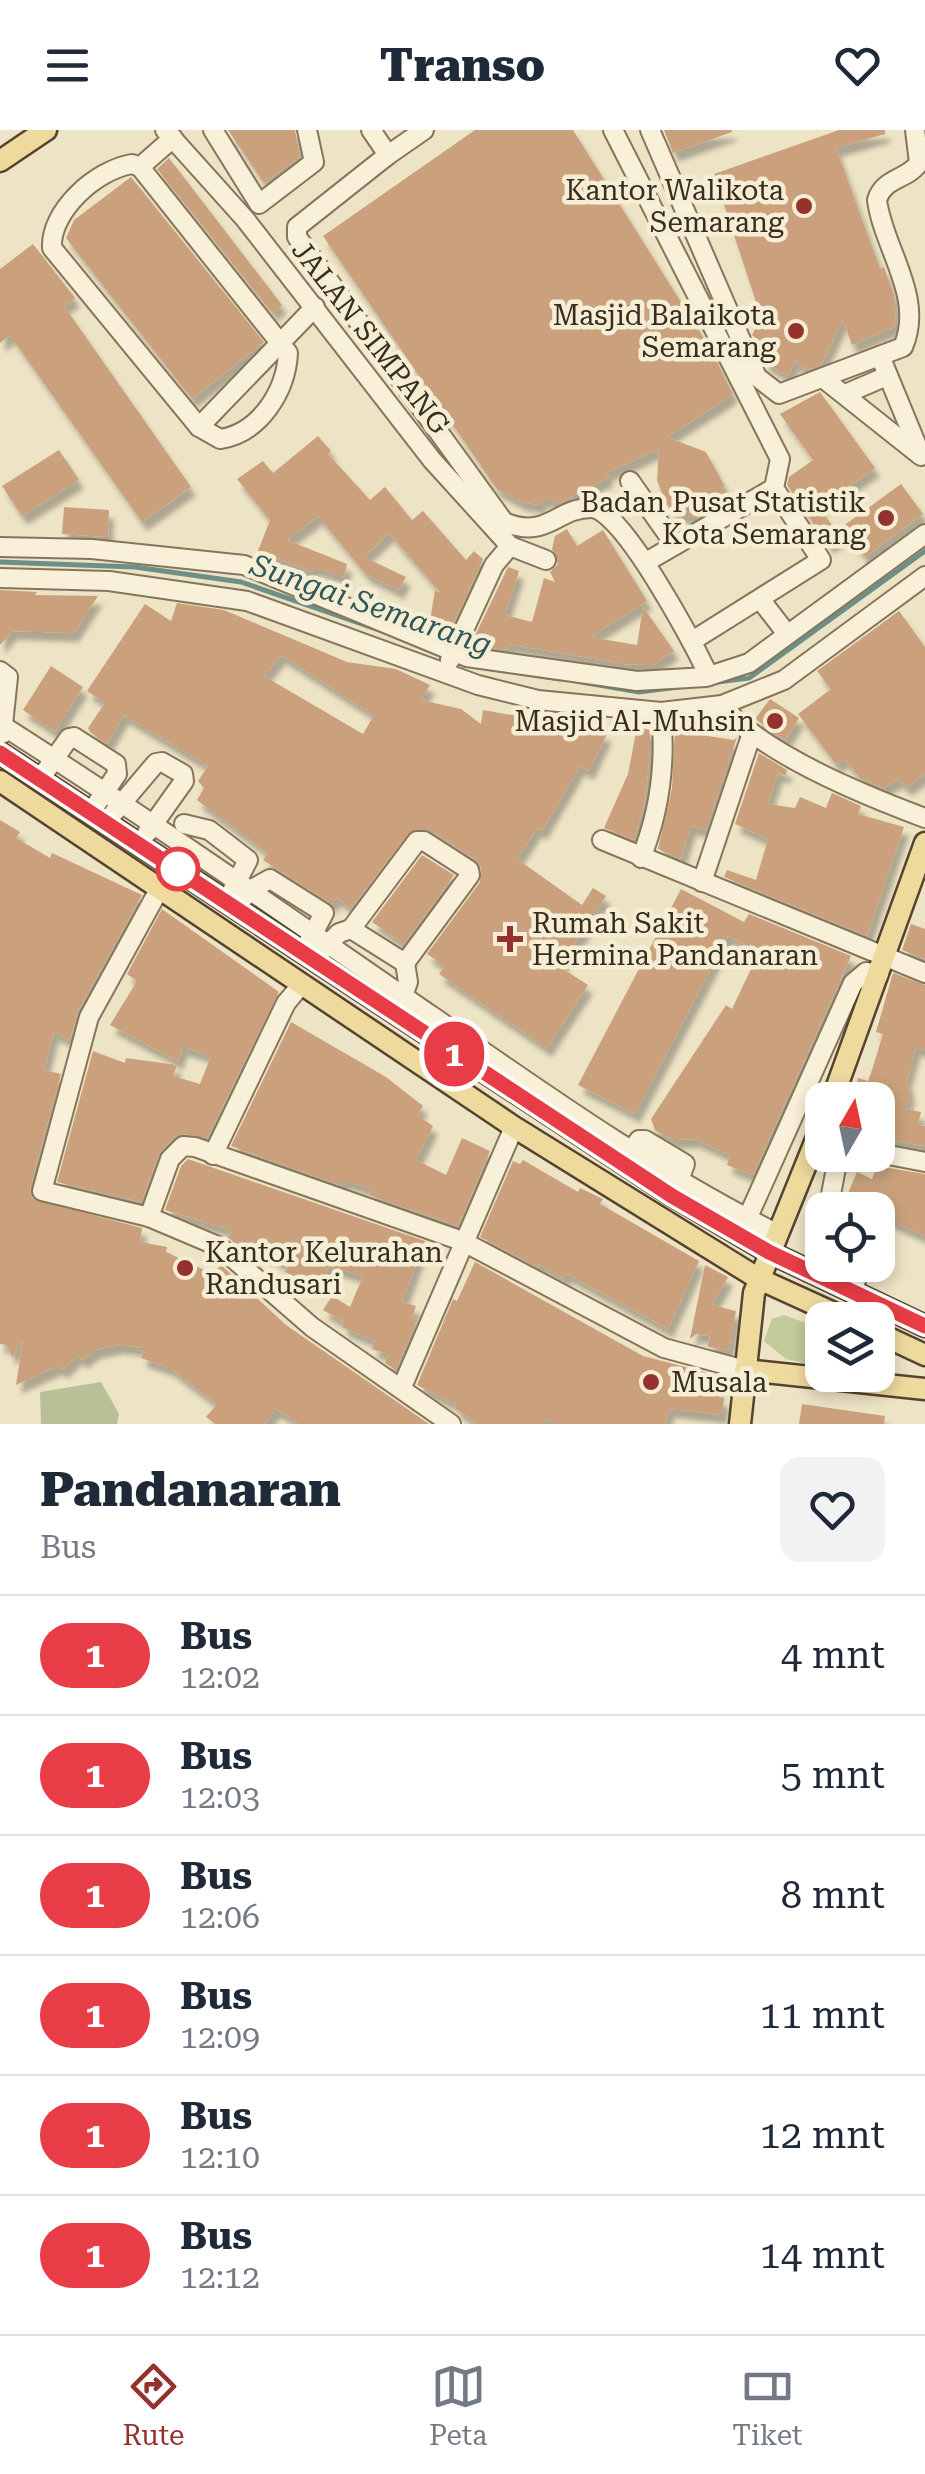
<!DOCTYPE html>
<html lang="id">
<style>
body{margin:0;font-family:"Roboto Serif",serif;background:#f2f2f3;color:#1f2937;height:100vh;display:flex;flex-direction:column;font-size:38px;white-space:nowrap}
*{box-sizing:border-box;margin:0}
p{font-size:32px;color:#747a83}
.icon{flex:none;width:55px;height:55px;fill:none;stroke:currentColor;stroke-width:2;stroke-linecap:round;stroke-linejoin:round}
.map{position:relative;height:1294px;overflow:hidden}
.drawer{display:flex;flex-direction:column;background:#fff;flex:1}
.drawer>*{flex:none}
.badge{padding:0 20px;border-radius:32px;font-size:35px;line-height:65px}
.needle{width:65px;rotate:9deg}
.tools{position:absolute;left:805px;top:952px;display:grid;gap:20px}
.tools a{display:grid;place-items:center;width:90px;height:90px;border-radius:20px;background:#fff;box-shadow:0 5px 15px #0003;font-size:50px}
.map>.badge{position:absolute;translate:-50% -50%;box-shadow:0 0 0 5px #fff}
.round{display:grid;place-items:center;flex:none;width:105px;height:105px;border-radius:20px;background:#f2f2f3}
.head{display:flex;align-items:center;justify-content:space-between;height:170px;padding:0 40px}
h1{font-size:48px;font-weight:800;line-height:75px}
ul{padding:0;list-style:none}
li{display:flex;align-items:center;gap:30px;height:120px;padding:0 40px;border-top:2px solid #e0e1e3}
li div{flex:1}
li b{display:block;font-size:38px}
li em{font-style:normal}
li .badge{min-width:110px;font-weight:700;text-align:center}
header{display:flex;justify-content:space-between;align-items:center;height:130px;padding:0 40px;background:#fff;font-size:45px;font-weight:800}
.dock{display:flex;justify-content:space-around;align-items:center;height:140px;border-top:2px solid #e0e1e3;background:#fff;font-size:28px;color:#747a83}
.dock a{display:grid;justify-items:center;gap:5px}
.dock .on{color:#95322d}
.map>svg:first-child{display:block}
</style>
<header><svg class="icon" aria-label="menu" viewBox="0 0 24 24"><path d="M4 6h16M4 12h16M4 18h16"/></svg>Transo<svg class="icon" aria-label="heart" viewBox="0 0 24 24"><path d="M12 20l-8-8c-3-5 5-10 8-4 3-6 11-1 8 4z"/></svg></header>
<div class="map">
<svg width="925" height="1294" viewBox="0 0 925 1294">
<defs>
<filter id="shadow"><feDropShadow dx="5" dy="9" stdDeviation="2.5" flood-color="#0004"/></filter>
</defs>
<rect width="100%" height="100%" fill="#ede3c5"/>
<!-- green -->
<polygon fill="#c2cb99" points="784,1185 822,1199 822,1237 786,1229 764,1211 772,1189"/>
<!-- cemetery -->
<polygon fill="#b9c098" points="101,1252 119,1284 117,1294 41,1294 40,1262"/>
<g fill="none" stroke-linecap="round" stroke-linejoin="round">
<!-- stream -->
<g stroke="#6d8f88" stroke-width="5">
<polyline points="0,432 135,437 241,452 382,501"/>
<polyline points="472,536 560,549"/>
<polyline points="576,551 639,562 749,548 925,421"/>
</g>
</g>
<!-- building -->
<g fill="#caa17c" fill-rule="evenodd" filter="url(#shadow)">
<polygon points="228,0 295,0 300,26 264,53"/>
<polygon points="475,0 573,0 711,220 733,264 667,307 706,322 724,355 719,375 697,388 678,384 666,374 657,350 659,319 606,343 609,347 560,373 543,368 540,375 521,372 497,359 323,106"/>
<polygon points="664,0 732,0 732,2 673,23"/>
<polygon points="839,0 885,0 885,4 836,18 880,139 884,137 894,165 896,196 852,215 843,190 821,235 806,240 795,231 788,246 765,233 761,212 752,205 761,187 714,44"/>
<polygon points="169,28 282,175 273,182 277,189 157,39"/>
<polygon points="131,47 264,212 192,269 66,108 74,90"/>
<polygon points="33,114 75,168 64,176 191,357 142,392 10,205 0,213 0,139"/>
<polygon points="820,262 875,338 819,377 840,407 829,415 787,355 789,347 813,330 780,284"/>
<polygon points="318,306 331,321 328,324 370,370 385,357 412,390 423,381 466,430 474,421 483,429 448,505 438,502 442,493 430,491 435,460 441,463 389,403 364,427 406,447 399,460 366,444 318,386 287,410 347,434 344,447 314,437 312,442 258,421 270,390 237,349 263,331 273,343"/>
<polygon points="59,320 79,350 22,386 2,356"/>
<polygon points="901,354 923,384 865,427 842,397"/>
<polygon points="64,377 109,380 108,407 62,404"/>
<polygon points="567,399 577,416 603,400 647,471 590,507 637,515 643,477 674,521 652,535 624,534 508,514 507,520 487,517 473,510 508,437 519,441 505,485 532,492 544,448 555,452 550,442 558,434 552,419 555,406"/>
<polygon points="0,460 37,462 35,465 98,466 74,503 12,501 0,515"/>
<path d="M 177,473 L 224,480 L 347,532 L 396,539 L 430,555 L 421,570 L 461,579 L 481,594 L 483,580 L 511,585 L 516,577 L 566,600 L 570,590 L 607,604 L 589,641 L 580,636 L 542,701 L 537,698 L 517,729 L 582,775 L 593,758 L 606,766 L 560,837 L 588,855 L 547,918 L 439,844 L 445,836 L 427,824 L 480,752 L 481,738 L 476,730 L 431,700 L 412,700 L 351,778 L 336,767 L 332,774 L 263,730 L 268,723 L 197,670 L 204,658 L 198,651 L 208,636 L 124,585 L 107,614 L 90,602 L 88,598 L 105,573 L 87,561 L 145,474 L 171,491 ZM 281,525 L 374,585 L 363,604 L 264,546 Z"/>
<polygon points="899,481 925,517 925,644 907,657 898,649 883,658 860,648 844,629 836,634 798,584 831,559 817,541"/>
<polygon points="51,536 83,557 55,601 23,580"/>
<polygon points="770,569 799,588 785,610 755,589"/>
<polygon points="637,597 650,600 650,619 645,672 634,710 604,698 628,644"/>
<polygon points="675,601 734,610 737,607 706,700 691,696 681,729 658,719 672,658"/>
<polygon points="759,623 787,640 786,645 778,643 768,674 795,678 800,667 826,678 832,663 861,676 858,684 904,697 867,806 724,747 727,740 756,750 768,709 735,694"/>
<polygon points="0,690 20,702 16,708 50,728 52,723 142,765 78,881 70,910 54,902 44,940 61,944 30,1058 33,1069 142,1098 140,1112 167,1117 166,1122 213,1144 221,1135 286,1195 429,1294 299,1294 276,1279 264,1294 215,1294 206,1287 217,1274 170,1238 141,1228 145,1218 118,1215 95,1220 82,1230 78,1225 63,1240 58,1236 16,1255 23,1210 12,1227 7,1215 0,1214"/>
<polygon points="422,725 454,745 404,814 372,792"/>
<polygon points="681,759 744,792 749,784 851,826 753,1045 727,1035 730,1025 695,1009 674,1010 655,1000 651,989 726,875 732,879 759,822 728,806 635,984 578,955"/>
<polygon points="162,779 279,862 207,1008 184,1004 174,1007 159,1024 141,1072 57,1052 93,921 125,933 126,928 177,935 173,946 200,954 211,926 183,917 178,931 110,895 137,851 127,844"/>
<polygon points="911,794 925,799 925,829 902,820"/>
<polygon points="893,843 925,855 925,920 916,917 907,949 910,963 906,979 921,982 918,995 925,996 925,1016 878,1008 878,970 853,970 858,948 868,951 872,940 883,904 876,902"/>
<polygon points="291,892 386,947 423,976 417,985 433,996 416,1030 446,1045 462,1008 490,1021 458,1096 369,1065 371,1059 344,1050 342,1056 231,1016"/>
<polygon points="188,1029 425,1111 402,1172 416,1176 412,1188 417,1190 396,1240 385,1233 388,1224 372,1219 375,1211 342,1197 344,1192 323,1180 332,1166 350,1177 363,1146 329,1136 319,1157 285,1142 288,1137 245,1109 238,1116 228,1107 233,1101 165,1080 181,1036"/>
<polygon points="523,1030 578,1062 580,1058 603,1069 600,1074 699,1131 668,1199 567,1144 564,1148 539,1134 538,1137 480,1107 513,1031 520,1034"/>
<polygon points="877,1036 925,1044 925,1106 878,1085 878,1080 841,1080 844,1062 848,1063 857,1042 872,1049"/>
<polygon points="475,1132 643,1226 720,1246 717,1267 724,1268 722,1285 670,1279 665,1294 555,1294 547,1289 542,1294 477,1294 455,1278 457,1275 417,1255 453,1169 457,1171"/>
<polygon points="705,1135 728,1147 712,1175 736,1181 729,1220 708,1217 710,1206 696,1204 690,1209"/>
<polygon points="802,1274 885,1286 884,1294 799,1294"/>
</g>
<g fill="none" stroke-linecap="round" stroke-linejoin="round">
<defs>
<g id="minor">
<polyline points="165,0 245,89 432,330 510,416 546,430"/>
<polyline points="213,0 259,74 314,32 307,0"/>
<path d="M 371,0 L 388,25 L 297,97 L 297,107 L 504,392 C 547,410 556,378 591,378 C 622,377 695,517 709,546"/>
<polyline points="613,0 780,329 774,358 821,430 692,511"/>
<path d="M 650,0 L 757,247 L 779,264 L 903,217 C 925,167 883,118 877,70 C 883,48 907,50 919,33 L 915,0"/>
<polyline points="388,25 424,0"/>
<path d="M 132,34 L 140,37 L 288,223 C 286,261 260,303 220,309 L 199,297 L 52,118 C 50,81 96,40 132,34 Z"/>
<polyline points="140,37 173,8"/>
<polyline points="880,226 920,323"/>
<polyline points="824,249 921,326"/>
<polyline points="845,264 887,246"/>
<polyline points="199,297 315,177"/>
<polyline points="630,351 675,415"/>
<polyline points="0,417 92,419 244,435 467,527 637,551 706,547 749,533 925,404"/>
<polyline points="646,432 774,358"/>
<polyline points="0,448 109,451 247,471 478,555 538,570 661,582 722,575 784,550 925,446"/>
<polyline points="760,469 787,504"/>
<polyline points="450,530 494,435 510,416"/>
<polyline points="0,541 8,547 2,604"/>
<path d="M 722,575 C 761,624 866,666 925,688"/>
<path d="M 0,594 C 148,688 291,789 435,888 C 546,965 656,1043 776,1103"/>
<polyline points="40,649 69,608 74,607 116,634 117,644 91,682"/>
<polyline points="106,692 156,633 162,632 183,644 184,651 147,703"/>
<polyline points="184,694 209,700 248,730 233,759"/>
<polyline points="602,710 925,843"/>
<path d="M 641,728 C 660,681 666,632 661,582"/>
<polyline points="702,752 752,603"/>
<polyline points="161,756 89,887 42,1061 149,1087 220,1117 312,1197 451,1294"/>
<polyline points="236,777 250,760 270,749 324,783 308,813"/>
<polyline points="351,799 417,711 424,711 469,740 470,745 405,833"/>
<polyline points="321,822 339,803 351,799 405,833 408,852 399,877"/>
<polyline points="811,1023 837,1033 828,1080"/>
<polyline points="878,1023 925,1032"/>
<polyline points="213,1025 286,873 302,854"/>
<polyline points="625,1029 639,1010 645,1010 685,1034 676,1058"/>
<polyline points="149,1087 170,1029 183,1016 195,1017 462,1111 664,1218 745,1240"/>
<polyline points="743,1098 853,853 866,842 879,844"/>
<polyline points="852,1161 862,1135"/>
<polyline points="402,1257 514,997"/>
</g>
<g id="major">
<polyline points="0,31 46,0"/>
<polyline points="0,623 672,1065 769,1122 925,1196"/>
<polyline points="0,651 514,997 759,1149 849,1190"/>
<polyline points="832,970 925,713"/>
<polyline points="878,1203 925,1225"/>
<polyline points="745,1240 925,1259"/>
<polyline points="740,1294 754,1163 822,995"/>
</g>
</defs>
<!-- minor casing -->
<use href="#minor" stroke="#87755b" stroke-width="22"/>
<!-- major casing -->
<use href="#major" stroke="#55432f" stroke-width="25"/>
<!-- minor -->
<use href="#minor" stroke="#f8f0d8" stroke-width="18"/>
<!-- major -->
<use href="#major" stroke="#efda9e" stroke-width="20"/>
</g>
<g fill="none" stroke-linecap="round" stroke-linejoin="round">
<defs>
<polyline id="line" points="0,623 672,1066 769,1122 925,1196"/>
</defs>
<!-- line casing -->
<use href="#line" stroke="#fff" stroke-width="22"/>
<!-- line -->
<use href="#line" stroke="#e83d46" stroke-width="15"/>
</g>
<!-- markers -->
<g fill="#95322d" stroke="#f5edd4" stroke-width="4">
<circle cx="804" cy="76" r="10"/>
<circle cx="796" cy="201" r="10"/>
<circle cx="886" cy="388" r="10"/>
<circle cx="775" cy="591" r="10"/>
<path d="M505 794h10v10h10v10h-10v10h-10v-10h-10v-10h10z"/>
<circle cx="185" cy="1138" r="10"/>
<circle cx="651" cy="1252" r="10"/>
</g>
<circle fill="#fff" stroke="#e83d46" stroke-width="5" cx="178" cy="739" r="20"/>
<g text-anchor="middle" stroke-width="9" stroke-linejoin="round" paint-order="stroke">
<!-- poi labels -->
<g font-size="28" fill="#382c1f" stroke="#f5edd4" text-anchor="end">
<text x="784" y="70">Kantor Walikota<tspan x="784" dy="32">Semarang</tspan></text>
<text x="776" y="195">Masjid Balaikota<tspan x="776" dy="32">Semarang</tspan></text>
<text x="866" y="382">Badan Pusat Statistik<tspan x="866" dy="32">Kota Semarang</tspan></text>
<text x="755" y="601">Masjid Al-Muhsin</text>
<text x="532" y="803" text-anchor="start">Rumah Sakit<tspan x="532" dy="32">Hermina Pandanaran</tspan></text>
<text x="205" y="1132" text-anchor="start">Kantor Kelurahan<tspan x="205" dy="32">Randusari</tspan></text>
<text x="671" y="1262" text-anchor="start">Musala</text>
</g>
<!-- street labels -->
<g font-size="28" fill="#382c1f" stroke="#f5edd4">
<text transform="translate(371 207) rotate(52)" y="10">JALAN SIMPANG</text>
</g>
<!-- water labels -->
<g font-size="30" font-style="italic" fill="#2f5757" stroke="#f5edd4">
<text transform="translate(371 475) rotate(19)" y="10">Sungai Semarang</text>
</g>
</g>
</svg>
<div class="tools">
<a><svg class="needle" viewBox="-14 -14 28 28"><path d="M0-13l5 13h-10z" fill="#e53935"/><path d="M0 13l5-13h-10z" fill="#747a83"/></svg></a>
<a><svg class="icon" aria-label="locate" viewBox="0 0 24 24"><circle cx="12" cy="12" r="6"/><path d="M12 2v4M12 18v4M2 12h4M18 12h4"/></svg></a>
<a><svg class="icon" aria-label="layers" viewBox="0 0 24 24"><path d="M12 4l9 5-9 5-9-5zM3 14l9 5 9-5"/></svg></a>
</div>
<b class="badge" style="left:454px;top:924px;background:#e83d46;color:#fff">1</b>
</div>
<section class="drawer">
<div class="head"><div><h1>Pandanaran</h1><p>Bus</p></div><a class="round"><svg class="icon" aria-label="heart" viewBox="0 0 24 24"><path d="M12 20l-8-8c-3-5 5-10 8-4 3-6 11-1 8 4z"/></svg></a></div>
<ul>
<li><span class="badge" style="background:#e83d46;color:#fff">1</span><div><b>Bus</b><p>12:02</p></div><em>4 mnt</em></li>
<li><span class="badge" style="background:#e83d46;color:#fff">1</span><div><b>Bus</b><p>12:03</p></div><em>5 mnt</em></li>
<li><span class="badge" style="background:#e83d46;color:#fff">1</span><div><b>Bus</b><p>12:06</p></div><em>8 mnt</em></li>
<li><span class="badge" style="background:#e83d46;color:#fff">1</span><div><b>Bus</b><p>12:09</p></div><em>11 mnt</em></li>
<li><span class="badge" style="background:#e83d46;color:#fff">1</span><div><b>Bus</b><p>12:10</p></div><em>12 mnt</em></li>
<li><span class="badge" style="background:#e83d46;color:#fff">1</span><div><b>Bus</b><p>12:12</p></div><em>14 mnt</em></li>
</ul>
</section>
<nav class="dock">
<a class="on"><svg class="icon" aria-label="directions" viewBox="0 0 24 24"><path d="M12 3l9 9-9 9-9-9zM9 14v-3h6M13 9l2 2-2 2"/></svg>Rute</a>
<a><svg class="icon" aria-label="map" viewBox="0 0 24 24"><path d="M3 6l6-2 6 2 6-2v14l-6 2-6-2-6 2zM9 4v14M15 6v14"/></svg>Peta</a>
<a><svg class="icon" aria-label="tickets" viewBox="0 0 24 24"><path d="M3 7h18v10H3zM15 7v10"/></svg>Tiket</a>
</nav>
